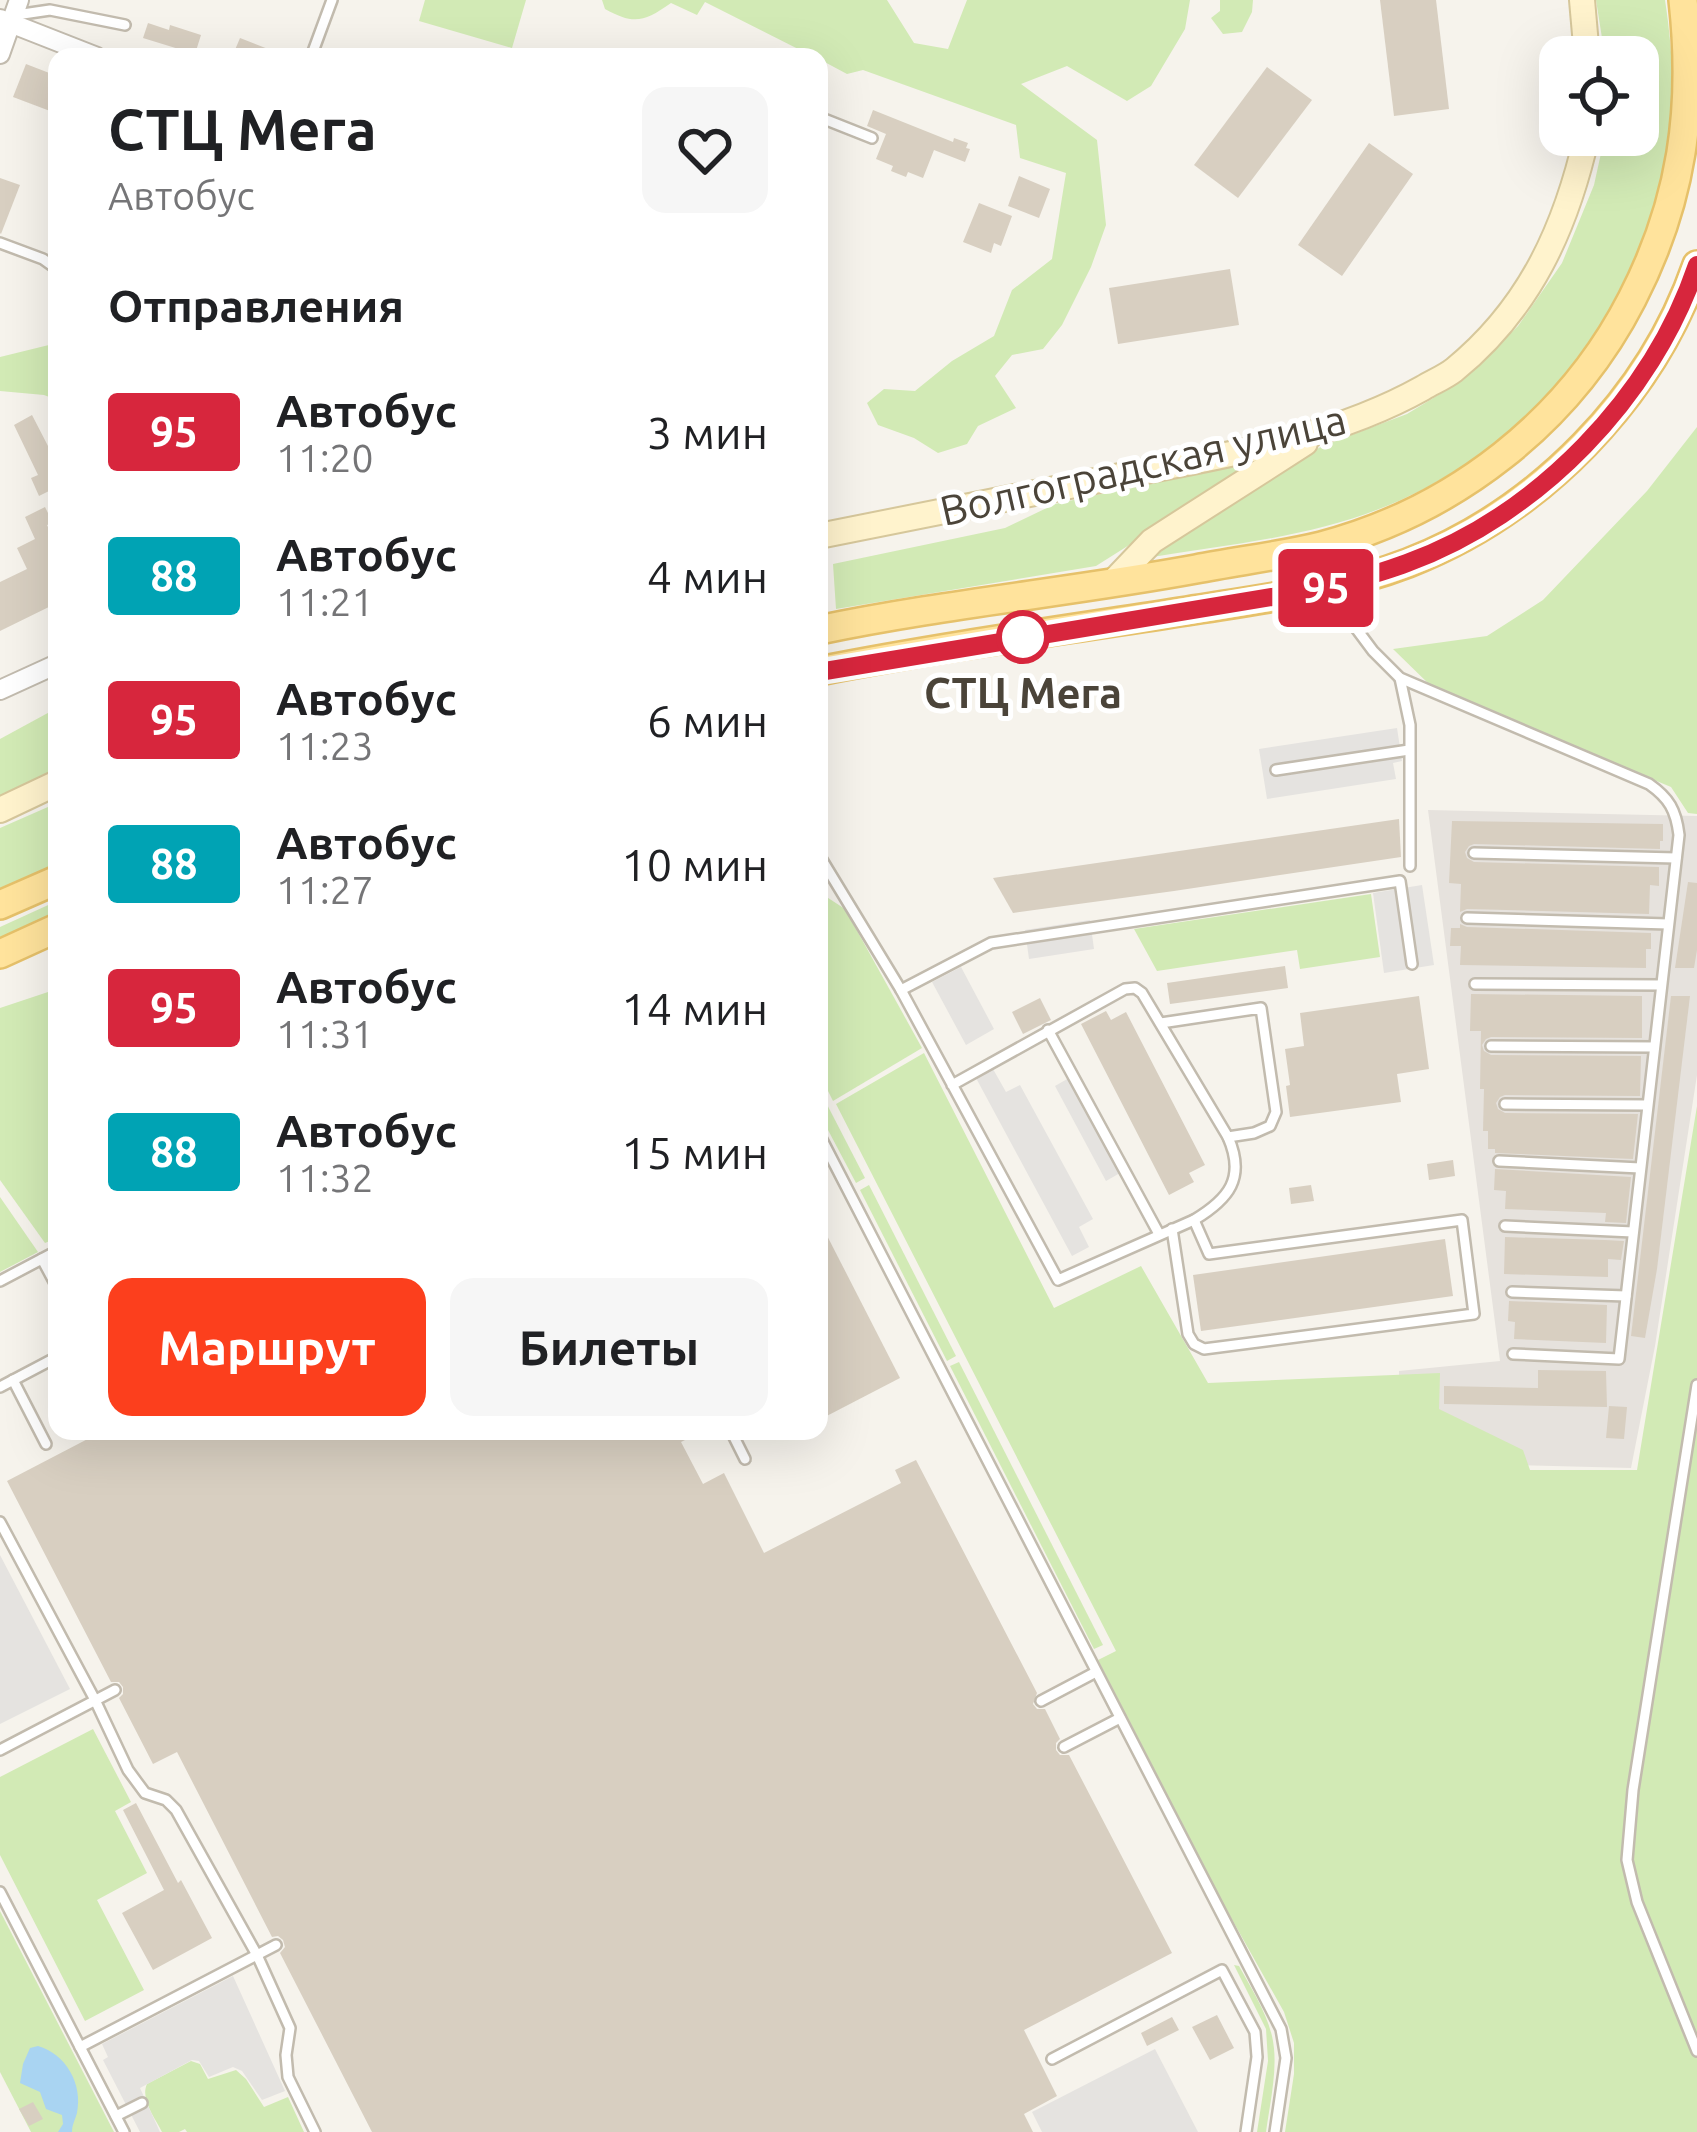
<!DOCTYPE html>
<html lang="ru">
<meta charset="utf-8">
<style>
body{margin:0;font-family:Ubuntu,sans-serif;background:#f6f6f6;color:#202124;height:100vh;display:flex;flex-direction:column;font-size:45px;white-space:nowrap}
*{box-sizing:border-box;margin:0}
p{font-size:39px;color:#757577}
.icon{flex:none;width:66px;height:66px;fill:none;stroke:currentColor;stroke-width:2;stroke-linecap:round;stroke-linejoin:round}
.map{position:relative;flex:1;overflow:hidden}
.sheet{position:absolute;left:48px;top:48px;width:780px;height:1392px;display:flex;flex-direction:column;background:#fff;border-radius:24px;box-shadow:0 12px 48px #0002}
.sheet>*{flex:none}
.badge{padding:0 24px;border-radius:9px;font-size:42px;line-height:78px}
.tools{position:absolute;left:1539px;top:36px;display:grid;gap:24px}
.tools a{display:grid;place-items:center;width:120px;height:120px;border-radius:24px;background:#fff;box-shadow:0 12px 48px #0002;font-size:60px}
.map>.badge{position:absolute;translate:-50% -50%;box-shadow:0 0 0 6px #fff}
h2{padding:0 60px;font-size:45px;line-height:108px}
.round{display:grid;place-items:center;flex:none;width:126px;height:126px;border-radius:24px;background:#f6f6f6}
.head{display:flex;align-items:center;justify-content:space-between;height:204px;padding:0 60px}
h1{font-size:57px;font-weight:700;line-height:90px}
.primary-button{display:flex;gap:24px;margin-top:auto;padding:24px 60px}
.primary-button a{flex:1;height:138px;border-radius:24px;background:#fc3f1d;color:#fff;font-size:48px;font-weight:700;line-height:138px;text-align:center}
.primary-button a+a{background:#f6f6f6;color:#202124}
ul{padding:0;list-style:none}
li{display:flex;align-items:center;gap:36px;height:144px;padding:0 60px}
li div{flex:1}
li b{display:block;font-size:45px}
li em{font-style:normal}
li .badge{min-width:132px;font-weight:700;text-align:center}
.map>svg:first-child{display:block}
</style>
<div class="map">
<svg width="1697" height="2132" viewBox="0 0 1697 2132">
<rect width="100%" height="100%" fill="#f6f3ec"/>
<!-- industrial -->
<polygon fill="#e6e2dd" points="1428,810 1697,816 1697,1075 1655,1346 1631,1468 1400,1462 1399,1371 1500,1361"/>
<!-- green -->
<g fill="#d2eab5">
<polygon points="425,0 526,0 512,48 419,21"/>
<path d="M 602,0 L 887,0 L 914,43 L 948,49 L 967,0 L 1190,0 L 1185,29 L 1151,86 L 1127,101 L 1067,66 L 1021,84 L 1097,140 L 1106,225 L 1091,267 L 1062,325 L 1043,349 L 1012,355 L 995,376 L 1016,408 L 978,426 L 967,444 L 938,453 L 914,438 L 878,425 L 867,403 L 884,389 L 915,391 L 952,361 L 994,336 L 1012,290 L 1052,259 L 1066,173 L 1020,158 L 1016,125 L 863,70 L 847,74 L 819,59 L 819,57 L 814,57 L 705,2 L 697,15 L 671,3 C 644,22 634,25 605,9 Z"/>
<polygon points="1220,0 1253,0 1252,12 1242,32 1223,34 1211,18 1220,11"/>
<path d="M 1596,0 L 1665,0 C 1672,46 1676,100 1669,146 C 1644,307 1530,451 1379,509 C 1305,538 1224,545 1146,558 L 1322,446 L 1407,414 L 1463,380 L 1518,326 L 1562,263 L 1594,185 L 1605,135 L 1638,135 L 1638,57 L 1605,57 Z"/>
<polygon points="57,343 57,400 44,395 0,391 0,357"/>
<polygon points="1697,427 1697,814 1688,813 1671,787 1433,688 1393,649 1487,636 1543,600 1647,491"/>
<polygon points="1267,458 1096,566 836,609 833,564 1005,528 1055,504"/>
<polygon points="57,708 57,777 0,803 0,739"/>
<polygon points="57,803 57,864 0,889 0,828"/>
<polygon points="819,892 845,909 922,1048 833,1101 819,1073"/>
<polygon points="1371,894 1380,957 1300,969 1297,950 1157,971 1134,929"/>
<polygon points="57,901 57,914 0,940 0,927"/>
<polygon points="57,989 57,1238 45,1243 0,1180 0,1008"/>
<polygon points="924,1053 1054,1308 1141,1266 1208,1383 1440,1373 1439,1409 1523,1450 1530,1470 1637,1470 1697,1106 1697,2132 1285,2132 1294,2074 1294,2043 1284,2012 1225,1907 1098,1660 1116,1651 836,1104"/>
<polygon points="819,1089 865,1178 856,1183 819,1113"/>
<polygon points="869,1185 956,1356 947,1361 860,1190"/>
<polygon points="0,1197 38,1252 0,1272"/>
<polygon points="959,1362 1103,1645 1094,1649 950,1366"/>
<polygon points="93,1729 131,1802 115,1811 147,1873 97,1900 144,1990 85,2021 0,1855 0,1777"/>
<polygon points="0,1911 114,2132 31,2132 0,2072"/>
<path d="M 1234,1965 L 1239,1966 C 1251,1988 1266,2011 1272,2036 C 1279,2066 1270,2102 1266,2132 L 1257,2132 L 1268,2061 L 1266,2029 Z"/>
<path d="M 191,2061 L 200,2064 L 208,2079 L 236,2070 L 246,2079 L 264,2107 L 288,2097 L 304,2132 L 187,2132 L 185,2129 L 179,2132 L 162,2132 C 155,2118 140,2099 147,2084 Z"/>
</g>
<!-- parking -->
<g fill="#e5e3e0">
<polygon points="1397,728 1402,761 1393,763 1396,779 1267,799 1259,749"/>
<polygon points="1422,885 1434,965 1384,973 1373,893"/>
<polygon points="1090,920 1094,949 1029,959 1025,930"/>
<polygon points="961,967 994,1029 966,1045 932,982"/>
<polygon points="993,1069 1006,1092 1020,1085 1093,1219 1079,1227 1089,1247 1072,1256 976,1078"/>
<polygon points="1069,1078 1120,1173 1106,1181 1055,1086"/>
<polygon points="0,1555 70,1689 0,1724"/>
<polygon points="233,1976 285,2091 262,2100 242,2071 233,2067 209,2077 199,2061 192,2060 140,2088 160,2132 140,2132 103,2060 108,2057 102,2044"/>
<polygon points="1155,2049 1198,2132 1042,2132 1032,2112"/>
</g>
<!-- water -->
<path fill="#a9d4f2" d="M 38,2046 C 66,2054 83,2084 77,2113 C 75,2120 72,2125 72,2132 L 58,2132 L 63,2124 L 62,2115 L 46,2109 L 40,2092 L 20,2083 L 23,2064 L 30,2048 Z"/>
<!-- building -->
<g fill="#d8cfc1">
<polygon points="1380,0 1436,0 1449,109 1394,116"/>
<polygon points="148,23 169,30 170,25 201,35 195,54 143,38"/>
<polygon points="240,38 286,56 286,57 232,57"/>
<polygon points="26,64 57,76 57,92 50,111 13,97"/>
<polygon points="1267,67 1312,100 1238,198 1194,165"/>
<polygon points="873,110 953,142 954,138 968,143 966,148 970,149 965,162 934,150 923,178 908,172 906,177 891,171 893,166 876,159 886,134 867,126"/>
<polygon points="1369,143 1413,174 1342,276 1298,245"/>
<polygon points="1019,176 1050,189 1039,218 1008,206"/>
<polygon points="0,178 20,185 1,234 0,233"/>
<polygon points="979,203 1012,216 1001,246 994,243 991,253 963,242"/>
<polygon points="1230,269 1239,325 1118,344 1109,288"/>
<polygon points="32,415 48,446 51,450 57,447 57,487 39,496 31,478 38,475 14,425"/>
<polygon points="45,507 53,523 47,525 57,545 57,603 0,631 0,582 27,569 17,548 35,539 25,517"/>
<polygon points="1399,819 1401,857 1174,891 1013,913 993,878"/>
<polygon points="1452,821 1663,824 1663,841 1660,841 1660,849 1474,844 1469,846 1465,852 1467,858 1474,862 1659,867 1659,886 1650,885 1649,914 1467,909 1460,912 1461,884 1449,883"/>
<polygon points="1688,882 1697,883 1697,950 1694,968 1675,968"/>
<polygon points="1460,924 1467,927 1651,933 1651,949 1646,949 1646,968 1460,965 1461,946 1450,946 1451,928 1460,928"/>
<polygon points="1285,966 1288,988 1170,1004 1167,983"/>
<polygon points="1471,994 1642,996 1642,1038 1491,1037 1486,1039 1482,1045 1484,1051 1491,1055 1641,1056 1640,1096 1505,1095 1500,1097 1496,1103 1498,1109 1505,1113 1638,1114 1633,1159 1495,1153 1495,1149 1488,1149 1488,1131 1483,1131 1484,1089 1480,1089 1481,1031 1470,1031"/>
<polygon points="1419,996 1429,1069 1397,1074 1401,1102 1290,1117 1286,1086 1290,1085 1285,1049 1304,1046 1300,1013"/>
<polygon points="1671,996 1690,996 1657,1269 1645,1338 1631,1336"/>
<polygon points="1040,998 1051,1020 1023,1034 1012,1012"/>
<polygon points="1106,1011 1111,1020 1126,1012 1205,1165 1189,1173 1194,1182 1169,1195 1081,1024"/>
<polygon points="1453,1160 1455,1176 1429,1180 1427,1164"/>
<polygon points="1495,1169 1631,1177 1626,1223 1605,1222 1606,1213 1505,1209 1506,1191 1494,1190"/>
<polygon points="1311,1185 1314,1201 1291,1204 1289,1188"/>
<polygon points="819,1220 900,1378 819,1420"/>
<polygon points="1505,1237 1605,1240 1624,1241 1621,1260 1608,1259 1608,1277 1504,1274"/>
<polygon points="1445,1239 1453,1296 1201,1331 1193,1275"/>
<polygon points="1509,1301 1607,1305 1606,1343 1514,1339 1515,1322 1508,1321"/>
<polygon points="1538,1370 1606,1371 1607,1407 1444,1404 1444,1386 1538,1388"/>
<polygon points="1609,1406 1627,1407 1624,1439 1606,1438"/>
<polygon points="103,1431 703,1431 681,1442 703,1484 724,1473 764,1553 901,1483 895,1470 916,1460 1037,1693 1033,1704 1037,1709 1045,1709 1060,1739 1056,1743 1056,1750 1060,1755 1069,1755 1172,1953 1024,2030 1057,2096 1024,2114 1033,2132 372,2132 280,1953 285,1947 283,1940 278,1936 272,1937 177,1752 153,1764 119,1698 123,1694 123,1687 119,1682 111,1682 7,1481"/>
<polygon points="136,1803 178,1883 181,1880 212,1938 153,1970 122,1913 164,1890 123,1810"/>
<polygon points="1217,2015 1234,2048 1210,2060 1192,2027"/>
<polygon points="1172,2017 1179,2030 1147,2046 1141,2033"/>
<polygon points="33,2102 43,2119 29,2126 19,2109"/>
</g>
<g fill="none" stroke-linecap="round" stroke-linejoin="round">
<defs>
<g id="service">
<polyline points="16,15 50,10 125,25"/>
<polyline points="311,57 332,0"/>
<polyline points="819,117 872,138"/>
<polyline points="0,243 43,259 57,269"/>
<path d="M 1329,592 L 1373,651 L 1400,678 L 1649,784 C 1669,798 1676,810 1679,835 L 1619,1359 L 1513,1354"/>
<polyline points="1400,678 1410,725 1410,866"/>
<polyline points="1276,770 1409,750"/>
<polyline points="1474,853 1676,858"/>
<path d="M 819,855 L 901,990 L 1058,1280 L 1194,1220 C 1229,1199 1246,1178 1228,1137 L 1142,993 L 1135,988 L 1125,989 L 952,1085"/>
<polyline points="1467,918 1668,924"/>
<polyline points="1475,984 1661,985"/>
<polyline points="901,990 991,943 1400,881 1412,964"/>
<polyline points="1161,1023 1261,1008 1276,1112 1270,1126 1254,1133 1228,1137"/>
<polyline points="1048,1030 1159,1234"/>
<polyline points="1491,1046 1654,1047"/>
<polyline points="1505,1104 1647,1105"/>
<polyline points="819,1134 1281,2029 1286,2058 1275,2132"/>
<polyline points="1499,1161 1640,1168"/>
<polyline points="1505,1226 1633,1232"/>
<polyline points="1172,1229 1188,1334 1194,1344 1204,1349 1474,1314 1462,1220 1209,1254 1194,1220"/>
<polyline points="42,1259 57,1287"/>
<polyline points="0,1281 57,1251"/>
<polyline points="1512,1292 1626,1296"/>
<polyline points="13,1380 46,1444"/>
<polyline points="1697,1385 1633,1790 1627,1860 1637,1902 1697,2051"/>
<polyline points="0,1387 57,1357"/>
<polyline points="731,1431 745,1459"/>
<polyline points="0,1522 95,1700 128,1770 145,1793 166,1800 176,1810 257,1955 290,2028 286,2055 288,2077 315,2132"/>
<polyline points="1041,1701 1096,1672"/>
<polyline points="1064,1747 1120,1718"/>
<polyline points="0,1750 115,1690"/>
<polyline points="0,1892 124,2132"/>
<polyline points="80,2047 276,1945"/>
<polyline points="1052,2059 1222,1970 1255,2032 1257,2057 1246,2132"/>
<polyline points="116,2116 142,2103"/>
</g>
<g id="minor">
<polyline points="0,19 97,57"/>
<polyline points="0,54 19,0"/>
<polyline points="0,690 57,664"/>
</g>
<g id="secondary">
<polyline points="1582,0 1587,57"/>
<path d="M 819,536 C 921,516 1023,495 1125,475 C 1226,455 1332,439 1423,388 C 1433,382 1445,377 1454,370 C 1530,308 1566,228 1587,135"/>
<polyline points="1111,584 1152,541 1305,443"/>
<polyline points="0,810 57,783"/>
</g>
<g id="primary">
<path d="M 819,630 C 943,604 1071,592 1196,569 C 1237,561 1280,556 1321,546 C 1454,511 1569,422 1632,299 C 1682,202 1695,109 1683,0"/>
<path d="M 819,671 C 941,647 1064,630 1187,611 C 1261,599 1338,590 1408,563 C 1539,512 1651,398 1697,265"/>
<polyline points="0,905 57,880"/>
<polyline points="0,954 57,928"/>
</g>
</defs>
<!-- service casing -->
<use href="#service" stroke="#c2bbae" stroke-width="14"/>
<!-- minor casing -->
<use href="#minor" stroke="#c2bbae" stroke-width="22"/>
<!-- secondary casing -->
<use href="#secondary" stroke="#d6c79b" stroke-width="28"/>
<!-- primary casing -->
<use href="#primary" stroke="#e6c16a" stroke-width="32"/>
<!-- service -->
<use href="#service" stroke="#fff" stroke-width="9"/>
<!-- minor -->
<use href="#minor" stroke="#fff" stroke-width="18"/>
<!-- secondary -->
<use href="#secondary" stroke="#fff3cd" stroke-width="24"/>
<!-- primary -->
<use href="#primary" stroke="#ffe39c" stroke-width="27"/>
</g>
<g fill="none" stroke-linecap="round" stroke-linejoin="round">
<defs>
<path id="line" d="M 819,672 L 1326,588 C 1353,580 1381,573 1407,563 C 1538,515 1652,398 1697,265"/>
</defs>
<!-- line casing -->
<use href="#line" stroke="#fff" stroke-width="27"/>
<!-- line -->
<use href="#line" stroke="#d7263d" stroke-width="18"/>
</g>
<!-- markers -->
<circle fill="#fff" stroke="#d7263d" stroke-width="6" cx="1023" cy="637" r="24"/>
<g text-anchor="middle" stroke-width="10" stroke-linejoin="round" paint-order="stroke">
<!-- street labels -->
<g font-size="42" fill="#4b4439" stroke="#fff">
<text transform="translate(1143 465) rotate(-13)" y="15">Волгоградская улица</text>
</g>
<!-- stop labels -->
<g font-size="42" font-weight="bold" fill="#4b4439" stroke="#fff">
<text x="1023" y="708">СТЦ Мега</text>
</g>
</g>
</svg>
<div class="tools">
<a><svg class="icon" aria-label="locate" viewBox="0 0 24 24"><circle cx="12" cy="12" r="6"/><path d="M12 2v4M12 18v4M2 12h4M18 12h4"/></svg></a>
</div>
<b class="badge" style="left:1326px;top:588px;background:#d7263d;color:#fff">95</b>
<section class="sheet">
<div class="head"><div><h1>СТЦ Мега</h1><p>Автобус</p></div><a class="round"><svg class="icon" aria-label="heart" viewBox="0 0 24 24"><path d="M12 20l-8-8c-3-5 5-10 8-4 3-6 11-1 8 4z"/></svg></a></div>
<h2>Отправления</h2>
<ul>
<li><span class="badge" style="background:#d7263d;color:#fff">95</span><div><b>Автобус</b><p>11:20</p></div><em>3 мин</em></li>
<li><span class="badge" style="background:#00a3b4;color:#fff">88</span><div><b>Автобус</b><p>11:21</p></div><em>4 мин</em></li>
<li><span class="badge" style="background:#d7263d;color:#fff">95</span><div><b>Автобус</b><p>11:23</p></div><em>6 мин</em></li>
<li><span class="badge" style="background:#00a3b4;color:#fff">88</span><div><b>Автобус</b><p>11:27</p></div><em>10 мин</em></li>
<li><span class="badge" style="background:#d7263d;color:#fff">95</span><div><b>Автобус</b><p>11:31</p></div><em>14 мин</em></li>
<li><span class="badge" style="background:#00a3b4;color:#fff">88</span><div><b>Автобус</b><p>11:32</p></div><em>15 мин</em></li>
</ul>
<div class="primary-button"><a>Маршрут</a><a>Билеты</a></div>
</section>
</div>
